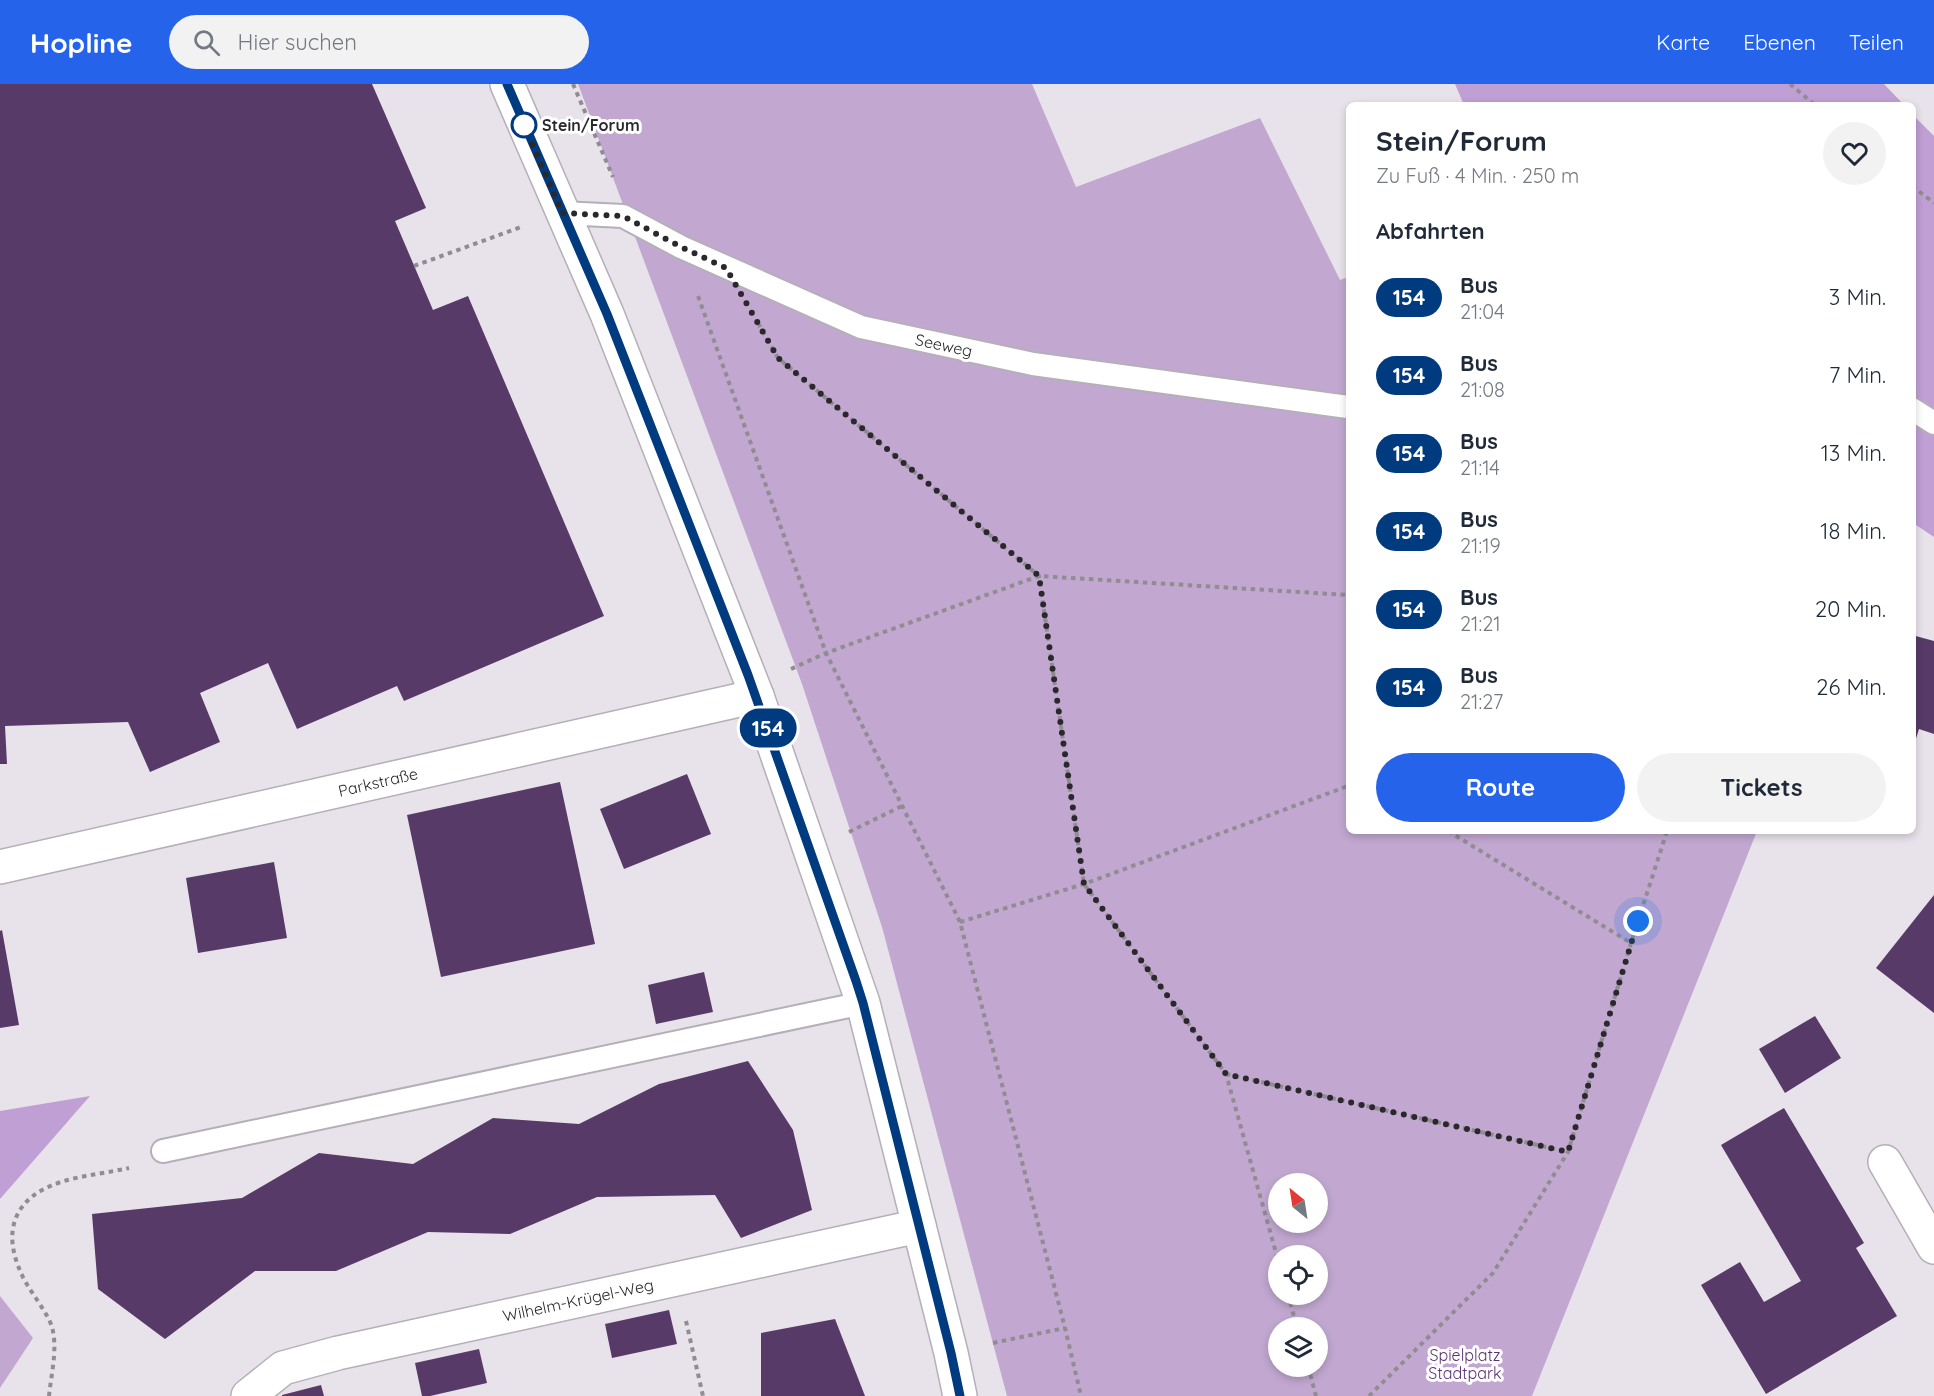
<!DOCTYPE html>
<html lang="de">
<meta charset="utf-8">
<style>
body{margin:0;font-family:Quicksand,sans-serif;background:#f2f2f3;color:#1f2937;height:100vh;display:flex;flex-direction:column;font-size:22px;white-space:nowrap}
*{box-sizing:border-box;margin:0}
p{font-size:20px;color:#747a83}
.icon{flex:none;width:33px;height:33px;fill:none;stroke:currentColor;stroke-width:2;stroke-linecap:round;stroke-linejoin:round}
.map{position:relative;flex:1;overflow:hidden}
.details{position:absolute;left:1346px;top:18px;width:570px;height:732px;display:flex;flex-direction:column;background:#fff;border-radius:9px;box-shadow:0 3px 9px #0003}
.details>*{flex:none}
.badge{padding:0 12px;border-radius:20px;font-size:21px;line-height:39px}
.needle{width:39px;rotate:330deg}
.buttons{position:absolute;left:1268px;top:1089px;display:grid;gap:12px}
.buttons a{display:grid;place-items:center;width:60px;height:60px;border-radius:50%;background:#fff;box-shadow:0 3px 9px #0003;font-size:30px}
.you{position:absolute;width:30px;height:30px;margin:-15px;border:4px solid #fff;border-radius:50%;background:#1a73e8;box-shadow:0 0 0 9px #1a73e833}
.map>.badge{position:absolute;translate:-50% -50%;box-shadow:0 0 0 3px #fff}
h2{padding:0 30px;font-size:22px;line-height:54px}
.round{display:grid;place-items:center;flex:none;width:63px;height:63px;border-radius:32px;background:#f2f2f3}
.summary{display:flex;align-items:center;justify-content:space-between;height:102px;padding:0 30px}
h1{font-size:28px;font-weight:700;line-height:45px}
.cta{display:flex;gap:12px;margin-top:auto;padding:12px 30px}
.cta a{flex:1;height:69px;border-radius:36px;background:#2563eb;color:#fff;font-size:24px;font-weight:700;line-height:69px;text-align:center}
.cta a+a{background:#f2f2f3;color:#1f2937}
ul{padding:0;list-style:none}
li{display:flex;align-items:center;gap:18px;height:78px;padding:0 30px}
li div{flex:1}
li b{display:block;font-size:22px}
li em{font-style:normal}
li .badge{min-width:66px;font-weight:700;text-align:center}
header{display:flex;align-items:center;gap:36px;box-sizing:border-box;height:84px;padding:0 30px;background:#2563eb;color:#fff}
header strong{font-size:28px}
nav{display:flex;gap:33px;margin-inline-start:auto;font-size:21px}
.search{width:420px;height:54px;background:#f2f2f3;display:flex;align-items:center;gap:15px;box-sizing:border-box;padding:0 21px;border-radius:33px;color:#747a83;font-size:22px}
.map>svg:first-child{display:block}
</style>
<header>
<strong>Hopline</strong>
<div class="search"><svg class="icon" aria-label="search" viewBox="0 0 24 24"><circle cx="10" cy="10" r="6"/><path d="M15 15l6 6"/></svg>Hier suchen</div>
<nav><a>Karte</a><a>Ebenen</a><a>Teilen</a></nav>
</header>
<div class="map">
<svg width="1934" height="1312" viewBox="0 0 1934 1312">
<rect width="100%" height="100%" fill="#e8e2eb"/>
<!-- green -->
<g fill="#c2a8d1" fill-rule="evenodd">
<path d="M 578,0 L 1032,0 L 1076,103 L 1260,34 L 1340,196 L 1348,193 L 1348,747 L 1757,747 L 1532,1312 L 1007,1312 L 882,843 L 802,600 ZM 1278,1100 L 1317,1100 L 1317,1138 L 1278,1138 ZM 1278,1172 L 1317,1172 L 1317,1210 L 1278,1210 ZM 1278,1244 L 1317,1244 L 1317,1282 L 1278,1282 Z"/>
<polygon points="0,1206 0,1212 33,1254 0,1304"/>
</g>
<!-- forest -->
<g fill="#c09fd4">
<polygon points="1455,0 1884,0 1904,21 1464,21"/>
<polygon points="1912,30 1934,52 1934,453 1913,439"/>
<polygon points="90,1012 0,1115 0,1027"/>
</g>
<!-- building -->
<g fill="#573a67">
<polygon points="0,0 372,0 426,124 395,137 433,226 468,212 604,532 404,617 397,602 297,645 268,579 200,609 220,658 150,688 128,638 5,642 7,680 0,680"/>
<polygon points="1912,551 1934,557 1934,650 1919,645 1913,664"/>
<polygon points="687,690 711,750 624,785 600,725"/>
<polygon points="560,698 595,860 441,893 407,731"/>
<polygon points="274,778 287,854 198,869 186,794"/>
<polygon points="1934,811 1934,929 1876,884"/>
<polygon points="2,846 19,941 0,944 0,847"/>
<polygon points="704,888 713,928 656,940 648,901"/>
<polygon points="1815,932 1841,974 1785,1009 1759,965"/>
<polygon points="748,977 793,1046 812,1126 741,1154 715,1111 597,1113 510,1150 428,1148 336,1187 255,1187 165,1255 98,1205 92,1130 242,1114 319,1069 413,1080 493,1034 579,1040 659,1000"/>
<polygon points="1784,1024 1864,1159 1856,1164 1897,1232 1766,1310 1701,1201 1740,1178 1764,1218 1801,1197 1721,1061"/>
<polygon points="669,1226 677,1260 612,1274 605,1240"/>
<polygon points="835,1235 865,1312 761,1312 761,1249"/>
<polygon points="479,1265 487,1299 430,1312 422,1312 415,1279"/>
<polygon points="321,1301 324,1312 282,1312 282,1311"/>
</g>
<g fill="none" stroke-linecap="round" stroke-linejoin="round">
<defs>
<g id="service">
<polyline points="562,129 623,132 681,163 861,243 1033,280 1348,323"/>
<polyline points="1912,325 1934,339"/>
<polyline points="163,1067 863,919"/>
</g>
<g id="minor">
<polyline points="0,783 757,612"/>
<polyline points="1885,1078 1934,1163"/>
<polyline points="248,1312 283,1284 338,1269 919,1142"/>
</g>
<polyline id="tertiary" points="507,0 607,230 757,612 863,919 951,1269 960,1312"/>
</defs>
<!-- service casing -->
<use href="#service" stroke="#b4afb8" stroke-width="26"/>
<!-- minor casing -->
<use href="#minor" stroke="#b4afb8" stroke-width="36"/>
<!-- tertiary casing -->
<use href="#tertiary" stroke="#b4afb8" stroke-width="36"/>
<!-- path -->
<g stroke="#908c92" stroke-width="4" stroke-dasharray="4.5 4.5" stroke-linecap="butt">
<polyline points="573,0 613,93"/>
<polyline points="1790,0 1815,21"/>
<polyline points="1912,102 1934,119"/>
<polyline points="414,182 521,143"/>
<polyline points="698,212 826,569 960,838 1065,1244 1081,1312"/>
<polyline points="758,239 778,274 1039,492 1084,800 1226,990 1278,1176"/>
<polyline points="791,585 826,569 1039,492 1348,511"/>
<polyline points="1448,747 1631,859"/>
<polyline points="849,748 902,722"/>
<polyline points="960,838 1084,800 1348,702"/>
<polyline points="1226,990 1568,1068"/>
<polyline points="1288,1210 1297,1244"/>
<polyline points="686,1237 703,1312"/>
<polyline points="993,1259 1065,1244"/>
<polyline points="1308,1282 1316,1312"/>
<path d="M 49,1312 C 51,1291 58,1265 52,1243 C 47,1227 29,1207 22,1191 C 1,1147 14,1113 61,1098 C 83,1091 107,1089 129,1084"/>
<polyline points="1369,1312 1493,1189 1568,1068 1631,859 1667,747"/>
</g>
<!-- service -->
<use href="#service" stroke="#fff" stroke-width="22"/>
<!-- minor -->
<use href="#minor" stroke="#fff" stroke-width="33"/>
<!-- tertiary -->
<use href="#tertiary" stroke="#fff" stroke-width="33"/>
</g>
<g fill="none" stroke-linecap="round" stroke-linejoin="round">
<defs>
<polyline id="line" points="507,0 607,230 748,591 856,897 863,919 951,1269 960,1312"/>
</defs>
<!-- line casing -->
<use href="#line" stroke="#fff" stroke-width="14"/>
<!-- line -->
<use href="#line" stroke="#003b80" stroke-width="9"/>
<!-- walk -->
<polyline stroke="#2a282c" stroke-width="6" stroke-dasharray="0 10.8" points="524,41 562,129 623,132 681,163 726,184 778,274 1039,492 1084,800 1226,990 1568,1068 1638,837"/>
</g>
<!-- markers -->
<circle fill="#fff" stroke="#003b80" stroke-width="3" cx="524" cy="41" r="12"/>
<g text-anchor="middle" stroke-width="6" stroke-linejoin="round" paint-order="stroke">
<!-- stop labels -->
<g font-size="16" font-weight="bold" fill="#2a282c" stroke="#fff" text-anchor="start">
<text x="542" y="47">Stein/Forum</text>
</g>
<!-- street labels -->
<g font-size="16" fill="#2a282c" stroke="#fff">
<text transform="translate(944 261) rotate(12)" y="6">Seeweg</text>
<text transform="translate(378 698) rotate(-13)" y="6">Parkstraße</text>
<text transform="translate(578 1216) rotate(-12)" y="6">Wilhelm-Krügel-Weg</text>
</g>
<!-- park labels -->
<g font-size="16" fill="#5b3170" stroke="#fff">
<text x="1465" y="1277">Spielplatz<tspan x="1465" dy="18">Stadtpark</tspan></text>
</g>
</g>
</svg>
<div class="buttons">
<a><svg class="needle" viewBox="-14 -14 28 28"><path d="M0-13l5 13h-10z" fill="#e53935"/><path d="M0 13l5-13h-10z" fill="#747a83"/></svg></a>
<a><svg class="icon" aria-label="locate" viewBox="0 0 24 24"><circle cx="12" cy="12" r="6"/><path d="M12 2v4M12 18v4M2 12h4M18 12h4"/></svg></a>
<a><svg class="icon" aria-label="layers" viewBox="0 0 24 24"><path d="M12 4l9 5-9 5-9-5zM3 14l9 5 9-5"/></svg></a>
</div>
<div class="you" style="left:1638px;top:837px"></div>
<b class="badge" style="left:768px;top:644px;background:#003b80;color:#fff">154</b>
<section class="details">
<div class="summary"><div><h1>Stein/Forum</h1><p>Zu Fuß · 4 Min. · 250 m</p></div><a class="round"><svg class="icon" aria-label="heart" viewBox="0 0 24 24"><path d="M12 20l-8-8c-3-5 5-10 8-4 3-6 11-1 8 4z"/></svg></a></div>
<h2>Abfahrten</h2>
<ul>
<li><span class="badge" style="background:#003b80;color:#fff">154</span><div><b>Bus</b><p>21:04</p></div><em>3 Min.</em></li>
<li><span class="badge" style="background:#003b80;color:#fff">154</span><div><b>Bus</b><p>21:08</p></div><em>7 Min.</em></li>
<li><span class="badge" style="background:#003b80;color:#fff">154</span><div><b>Bus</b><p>21:14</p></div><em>13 Min.</em></li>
<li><span class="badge" style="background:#003b80;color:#fff">154</span><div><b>Bus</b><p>21:19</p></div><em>18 Min.</em></li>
<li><span class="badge" style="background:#003b80;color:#fff">154</span><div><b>Bus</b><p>21:21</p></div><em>20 Min.</em></li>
<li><span class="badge" style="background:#003b80;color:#fff">154</span><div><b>Bus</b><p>21:27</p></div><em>26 Min.</em></li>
</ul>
<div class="cta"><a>Route</a><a>Tickets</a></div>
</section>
</div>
